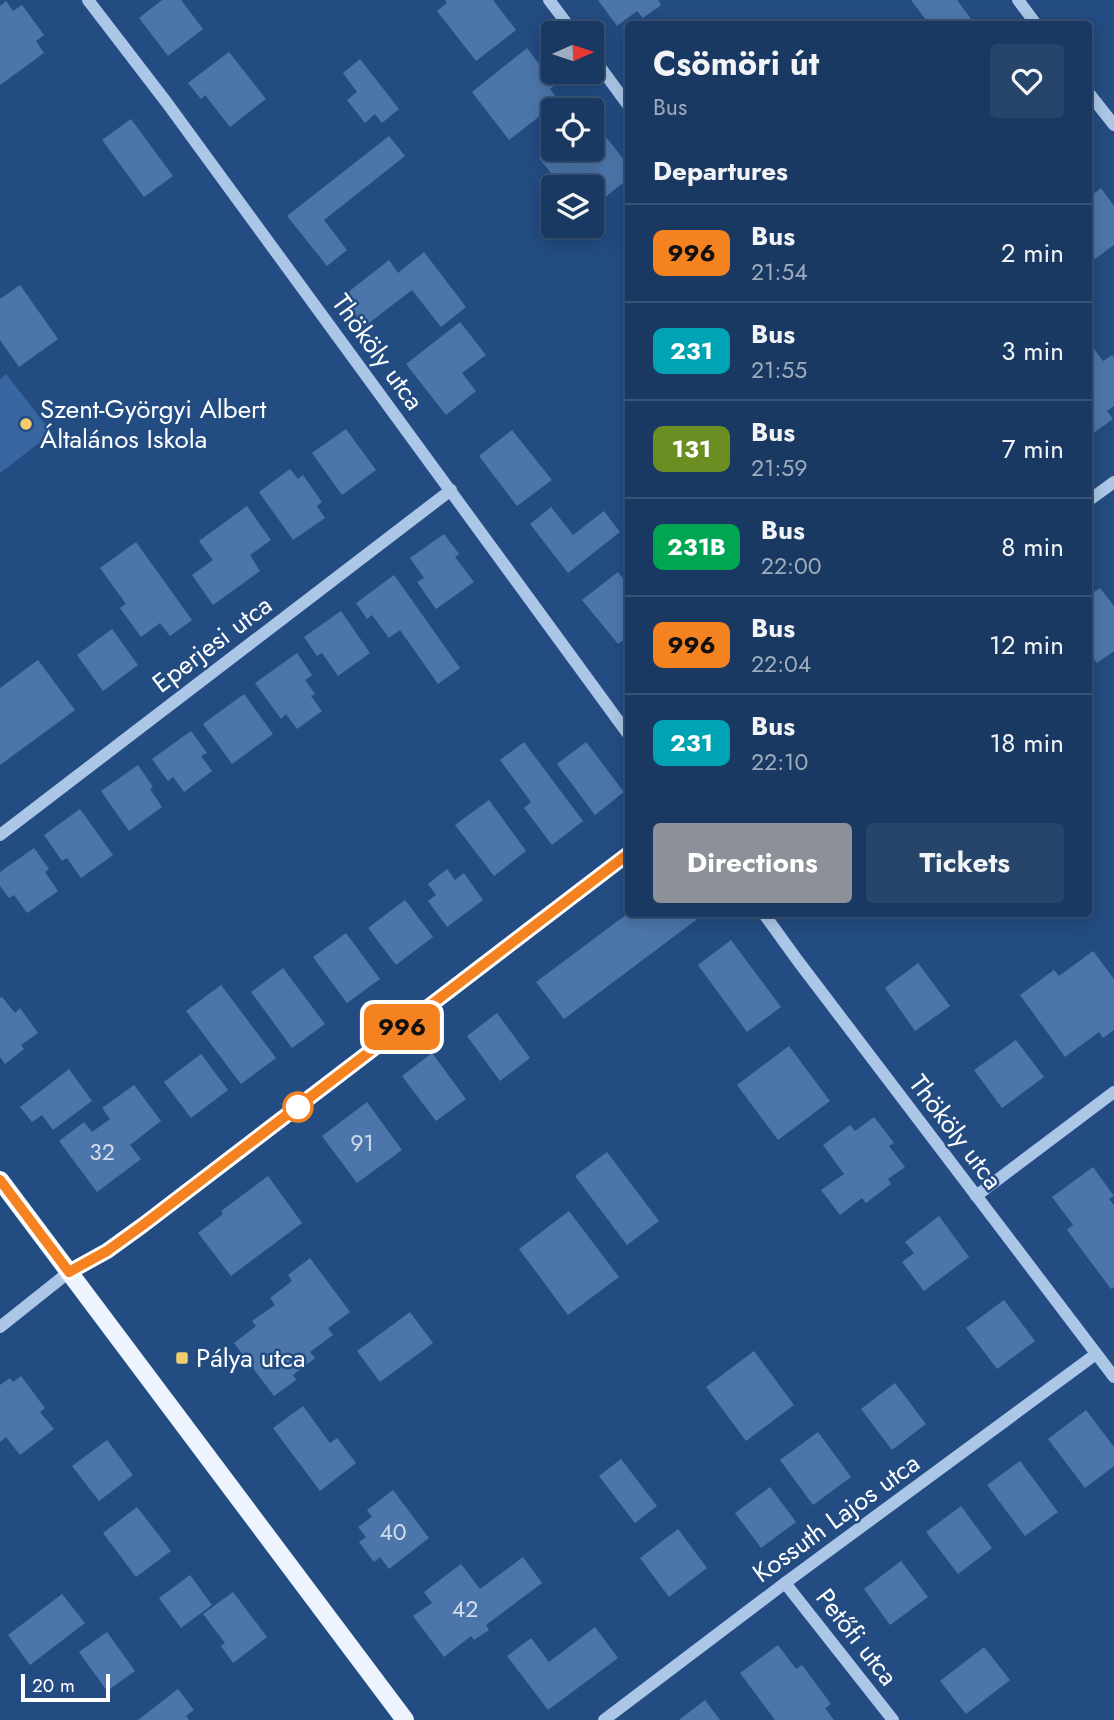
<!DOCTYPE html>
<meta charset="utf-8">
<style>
body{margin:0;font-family:Jost,sans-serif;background:#27446b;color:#f1f3f6;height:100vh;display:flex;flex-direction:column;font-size:26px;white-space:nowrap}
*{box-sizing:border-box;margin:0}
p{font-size:23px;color:#9facbe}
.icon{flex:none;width:38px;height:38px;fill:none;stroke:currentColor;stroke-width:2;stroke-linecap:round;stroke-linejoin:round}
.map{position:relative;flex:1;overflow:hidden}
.panel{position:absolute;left:625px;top:21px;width:467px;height:896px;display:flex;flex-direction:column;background:#1a3962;border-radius:7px;box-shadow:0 4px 18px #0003,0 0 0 2px #385377}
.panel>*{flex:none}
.badge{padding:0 14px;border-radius:10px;font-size:24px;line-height:46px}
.needle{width:46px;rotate:87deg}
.buttons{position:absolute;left:541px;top:21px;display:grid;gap:14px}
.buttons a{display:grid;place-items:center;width:63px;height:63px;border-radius:7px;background:#1a3962;box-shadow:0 4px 18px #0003,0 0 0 2px #385377;font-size:35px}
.scale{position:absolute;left:21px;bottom:18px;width:89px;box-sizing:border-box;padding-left:7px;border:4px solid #fff;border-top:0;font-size:19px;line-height:24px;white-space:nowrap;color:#fff;-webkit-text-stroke:5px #234c82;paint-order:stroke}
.map>.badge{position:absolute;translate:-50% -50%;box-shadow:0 0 0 4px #fff}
h2{padding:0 28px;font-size:26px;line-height:63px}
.round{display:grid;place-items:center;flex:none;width:74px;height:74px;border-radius:7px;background:#27446b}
.head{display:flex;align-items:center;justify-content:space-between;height:119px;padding:0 28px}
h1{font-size:33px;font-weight:700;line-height:52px}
.button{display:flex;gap:14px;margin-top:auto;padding:14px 28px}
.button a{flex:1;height:80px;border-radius:7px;background:#8c9099;color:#fff;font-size:28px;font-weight:700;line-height:80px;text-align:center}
.button a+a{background:#27446b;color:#f1f3f6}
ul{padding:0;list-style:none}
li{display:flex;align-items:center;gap:21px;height:98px;padding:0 28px;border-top:2px solid #385377}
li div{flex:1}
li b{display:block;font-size:26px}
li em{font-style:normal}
li .badge{min-width:77px;font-weight:700;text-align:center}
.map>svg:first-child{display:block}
</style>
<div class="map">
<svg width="1114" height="1720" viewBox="0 0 1114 1720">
<rect width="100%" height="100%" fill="#234c82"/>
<!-- green -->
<polygon fill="#3866a0" points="6,374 52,433 0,473 0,379"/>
<!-- building -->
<g fill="#4c76ab">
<polygon points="162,0 181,0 203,29 168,56 139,18"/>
<polygon points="445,0 493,0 516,30 476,61 437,11 447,3"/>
<polygon points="598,0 658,0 661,5 643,18 637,11 617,26"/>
<polygon points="911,0 957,0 974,23 973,24 929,24"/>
<polygon points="6,1 13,11 22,5 44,35 36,41 44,53 0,85 0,6"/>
<polygon points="527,48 555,85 550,89 559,101 509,140 472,92"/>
<polygon points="229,52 266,99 230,127 205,95 201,99 188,83"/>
<polygon points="360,59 399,109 382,123 375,114 365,123 347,100 357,92 343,73"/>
<polygon points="131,119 173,176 144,197 102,140"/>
<polygon points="603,133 628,165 628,179 594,206 592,203 592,187 579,187 578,186 576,187 562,187 539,158 553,147 553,149 570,149 575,155 583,149 592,149 592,142"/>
<polygon points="389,136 405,156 324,220 347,250 327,266 287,216"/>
<polygon points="1101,188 1114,206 1114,245 1088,264 1088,198"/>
<polygon points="424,252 466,307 441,327 412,290 365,326 342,297 389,260 398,273"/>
<polygon points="20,285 58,339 19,367 0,340 0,299"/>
<polygon points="460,322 486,355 462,373 476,391 446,415 406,364"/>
<polygon points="1091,345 1103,361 1112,355 1114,358 1114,406 1107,411 1113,419 1088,437 1088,347"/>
<polygon points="346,429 376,470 342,495 312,453"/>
<polygon points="512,430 552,480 517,506 479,456"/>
<polygon points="290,469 298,479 303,475 322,502 317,506 325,518 293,540 259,492"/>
<polygon points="247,506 271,540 250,555 260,571 213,605 192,575 213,560 199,541"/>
<polygon points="551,507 573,535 604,511 620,532 568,573 530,524"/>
<polygon points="444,534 459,554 455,557 474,582 436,609 417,582 424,578 410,558"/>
<polygon points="136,542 192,620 170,636 160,623 141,637 120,608 126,604 100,568"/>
<polygon points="618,572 628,585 628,636 618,644 582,600"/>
<polygon points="394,575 460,668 438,684 400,630 389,638 372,615 367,619 356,603"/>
<polygon points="1100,588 1114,606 1114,651 1097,663 1088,652 1088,596"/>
<polygon points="341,611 370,653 338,676 322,653 317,656 304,637"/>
<polygon points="112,629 138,665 103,691 77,655"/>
<polygon points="297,653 312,675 305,680 315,694 311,696 322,711 297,729 286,714 281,719 255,683"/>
<polygon points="38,660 75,710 0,765 0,688"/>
<polygon points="244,694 273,734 232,764 203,724"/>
<polygon points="191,731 207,753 201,756 212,771 184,792 173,777 168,781 152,759"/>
<polygon points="524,742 583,821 552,845 524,808 531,802 500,760"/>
<polygon points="586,742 624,792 595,815 557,764"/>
<polygon points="138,765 153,787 150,789 162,807 129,831 101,791"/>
<polygon points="489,800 526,851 494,876 455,825"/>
<polygon points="80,809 113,855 81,878 67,858 62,861 44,835"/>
<polygon points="34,848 49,869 45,872 58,891 27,913 14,895 9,898 0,886 0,872"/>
<polygon points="447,869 455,880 464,873 483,900 447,927 428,901 436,895 428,884"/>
<polygon points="405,900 433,937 396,965 368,928"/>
<polygon points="627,914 704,914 564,1019 536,982"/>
<polygon points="346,933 380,979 347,1003 313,957"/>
<polygon points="731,940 781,1007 747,1032 698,965"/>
<polygon points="1093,951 1114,979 1114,1030 1103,1038 1099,1032 1065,1057 1020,995 1054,970 1059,976"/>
<polygon points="918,963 950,1006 915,1031 885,988"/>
<polygon points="283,968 325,1024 292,1048 251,992"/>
<polygon points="221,985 276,1058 241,1084 186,1011"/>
<polygon points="2,997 15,1013 20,1008 38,1033 21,1045 24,1049 5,1064 0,1057 0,998"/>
<polygon points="497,1013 530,1058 500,1081 467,1036"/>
<polygon points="1016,1040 1044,1077 1002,1108 974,1070"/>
<polygon points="789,1046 830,1101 778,1140 737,1085"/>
<polygon points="432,1053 466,1099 436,1121 402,1076"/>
<polygon points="201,1054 228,1090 191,1118 164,1082"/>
<polygon points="69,1069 92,1101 53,1130 42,1115 32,1122 20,1107"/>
<polygon points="134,1085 161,1121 130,1145 141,1159 97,1192 59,1141 84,1122 92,1132 110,1119 102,1108"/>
<polygon points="367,1102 402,1150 357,1183 322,1136"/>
<polygon points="874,1117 894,1143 889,1146 905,1167 888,1179 891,1184 866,1203 862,1198 840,1215 821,1190 844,1174 823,1145 850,1125 855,1131"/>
<polygon points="607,1152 659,1221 627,1245 575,1176"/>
<polygon points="1093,1167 1114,1196 1109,1199 1114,1205 1114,1287 1111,1289 1067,1230 1073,1225 1052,1197"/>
<polygon points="268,1176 302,1223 231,1276 198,1233 223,1214 221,1211"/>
<polygon points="569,1211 619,1277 568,1315 519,1249"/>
<polygon points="939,1216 969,1257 924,1291 902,1262 914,1253 905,1242"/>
<polygon points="310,1258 350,1312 328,1328 333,1335 310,1352 315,1358 293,1375 296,1380 274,1396 234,1343 256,1326 252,1321 275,1305 270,1298 292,1281 288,1275"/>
<polygon points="1004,1300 1035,1341 997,1369 966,1328"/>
<polygon points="410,1312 433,1343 380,1382 357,1351"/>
<polygon points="754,1351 794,1405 746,1441 706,1387"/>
<polygon points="21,1376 45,1408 40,1412 54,1429 20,1455 6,1437 0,1442 0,1385 10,1378 13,1382"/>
<polygon points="895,1383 926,1424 892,1450 861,1409"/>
<polygon points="303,1406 330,1443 337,1438 356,1463 320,1491 273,1428"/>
<polygon points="1086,1410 1114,1447 1114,1466 1085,1488 1048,1439"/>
<polygon points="818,1432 851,1477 813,1505 780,1460"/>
<polygon points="107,1440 133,1475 99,1501 72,1466"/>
<polygon points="621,1459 657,1506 635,1523 599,1476"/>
<polygon points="1020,1461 1058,1512 1025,1536 987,1485"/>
<polygon points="770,1487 796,1522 761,1548 735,1513"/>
<polygon points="393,1490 429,1538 389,1569 380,1557 374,1562 359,1542 366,1537 358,1527 372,1517 367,1510"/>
<polygon points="961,1506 992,1548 958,1574 926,1532"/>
<polygon points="137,1507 171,1551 136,1577 103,1533"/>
<polygon points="678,1529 707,1568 669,1597 640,1558"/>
<polygon points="523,1557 542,1583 486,1625 489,1630 474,1640 471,1636 444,1657 413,1616 432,1603 424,1592 461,1564 480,1589"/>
<polygon points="901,1561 928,1597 890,1625 864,1589"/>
<polygon points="190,1575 212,1605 181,1628 159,1598"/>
<polygon points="233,1592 267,1637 233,1663 221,1646 225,1643 203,1614"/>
<polygon points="62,1594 85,1623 30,1665 8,1635"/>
<polygon points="595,1627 618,1658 548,1710 507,1656 531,1638 549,1662"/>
<polygon points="107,1632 135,1671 107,1691 79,1652"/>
<polygon points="778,1645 796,1669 802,1665 831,1704 825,1708 834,1720 775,1720 740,1673"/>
<polygon points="984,1647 1010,1680 966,1714 940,1681"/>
<polygon points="178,1689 194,1710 186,1716 189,1720 138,1720"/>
<polygon points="705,1700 720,1720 679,1720"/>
</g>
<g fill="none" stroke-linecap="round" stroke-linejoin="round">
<!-- minor -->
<g stroke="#abc6e7" stroke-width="12">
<polyline points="88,0 167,103 628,734"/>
<polyline points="549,0 574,33"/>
<polyline points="1018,0 1036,24"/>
<polyline points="592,56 628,105"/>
<polyline points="1088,92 1114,125"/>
<polyline points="1088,501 1114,482"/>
<polyline points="0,835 451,490"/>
<polyline points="764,914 798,961 1114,1377"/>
<polyline points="976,1196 1114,1092"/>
<polyline points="0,1327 69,1272 107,1251 143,1225 628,854"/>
<polyline points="785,1583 893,1720"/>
<polyline points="604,1720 785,1583 1096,1354"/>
</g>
<!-- major -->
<polyline stroke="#edf4fd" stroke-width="18" points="0,1180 405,1720"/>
</g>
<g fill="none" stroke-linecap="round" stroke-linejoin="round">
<defs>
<polyline id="line" points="0,1180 69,1272 107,1251 143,1225 628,854"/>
</defs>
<!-- line casing -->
<use href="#line" stroke="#fff" stroke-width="16"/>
<!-- line -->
<use href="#line" stroke="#f58220" stroke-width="10"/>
</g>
<!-- markers -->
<g fill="#f2cd6f" stroke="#234c82" stroke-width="2.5">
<circle cx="26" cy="424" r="7"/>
<rect x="175" y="1351" width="14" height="14" rx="3.5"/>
</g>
<circle fill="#fff" stroke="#f58220" stroke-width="3.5" cx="298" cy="1107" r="14"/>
<g text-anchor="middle" stroke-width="5" stroke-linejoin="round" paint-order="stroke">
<!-- number labels -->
<g font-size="23" fill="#d2ddea">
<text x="362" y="1151">91</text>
<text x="102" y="1160">32</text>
<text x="393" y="1540">40</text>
<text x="465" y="1617">42</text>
</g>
<!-- street labels -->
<g font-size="26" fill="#fff" stroke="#234c82">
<text transform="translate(378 352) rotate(54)" y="9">Thököly utca</text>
<text transform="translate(212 644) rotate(-37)" y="9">Eperjesi utca</text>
<text transform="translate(956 1132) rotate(53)" y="9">Thököly utca</text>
<text transform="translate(836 1518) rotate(-36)" y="9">Kossuth Lajos utca</text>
<text transform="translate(857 1637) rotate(52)" y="9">Petőfi utca</text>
</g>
<!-- poi labels -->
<g font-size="26" fill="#fff" stroke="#234c82" text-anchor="start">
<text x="40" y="418">Szent-Györgyi Albert<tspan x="40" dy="30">Általános Iskola</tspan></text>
<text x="196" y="1367">Pálya utca</text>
</g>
</g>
</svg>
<div class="buttons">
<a><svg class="needle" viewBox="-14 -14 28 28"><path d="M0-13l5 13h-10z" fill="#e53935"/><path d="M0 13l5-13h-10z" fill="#9facbe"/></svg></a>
<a><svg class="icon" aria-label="locate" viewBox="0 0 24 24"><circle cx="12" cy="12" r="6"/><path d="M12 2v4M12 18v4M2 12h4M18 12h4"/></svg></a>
<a><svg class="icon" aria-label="layers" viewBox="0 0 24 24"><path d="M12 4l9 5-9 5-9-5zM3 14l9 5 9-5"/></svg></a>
</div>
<div class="scale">20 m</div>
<b class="badge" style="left:402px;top:1027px;background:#f58220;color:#111">996</b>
<section class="panel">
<div class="head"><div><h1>Csömöri út</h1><p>Bus</p></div><a class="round"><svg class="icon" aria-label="heart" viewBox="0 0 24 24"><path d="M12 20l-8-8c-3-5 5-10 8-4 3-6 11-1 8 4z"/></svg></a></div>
<h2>Departures</h2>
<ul>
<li><span class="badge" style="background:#f58220;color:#111">996</span><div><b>Bus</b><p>21:54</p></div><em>2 min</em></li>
<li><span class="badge" style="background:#00a3b4;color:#fff">231</span><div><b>Bus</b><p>21:55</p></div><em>3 min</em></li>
<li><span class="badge" style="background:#6b8e23;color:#fff">131</span><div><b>Bus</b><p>21:59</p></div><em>7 min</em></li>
<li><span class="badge" style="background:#00a651;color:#fff">231B</span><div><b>Bus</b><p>22:00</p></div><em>8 min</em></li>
<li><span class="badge" style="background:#f58220;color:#111">996</span><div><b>Bus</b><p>22:04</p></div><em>12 min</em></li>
<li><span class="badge" style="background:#00a3b4;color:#fff">231</span><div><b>Bus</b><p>22:10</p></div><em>18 min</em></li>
</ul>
<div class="button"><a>Directions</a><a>Tickets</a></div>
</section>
</div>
